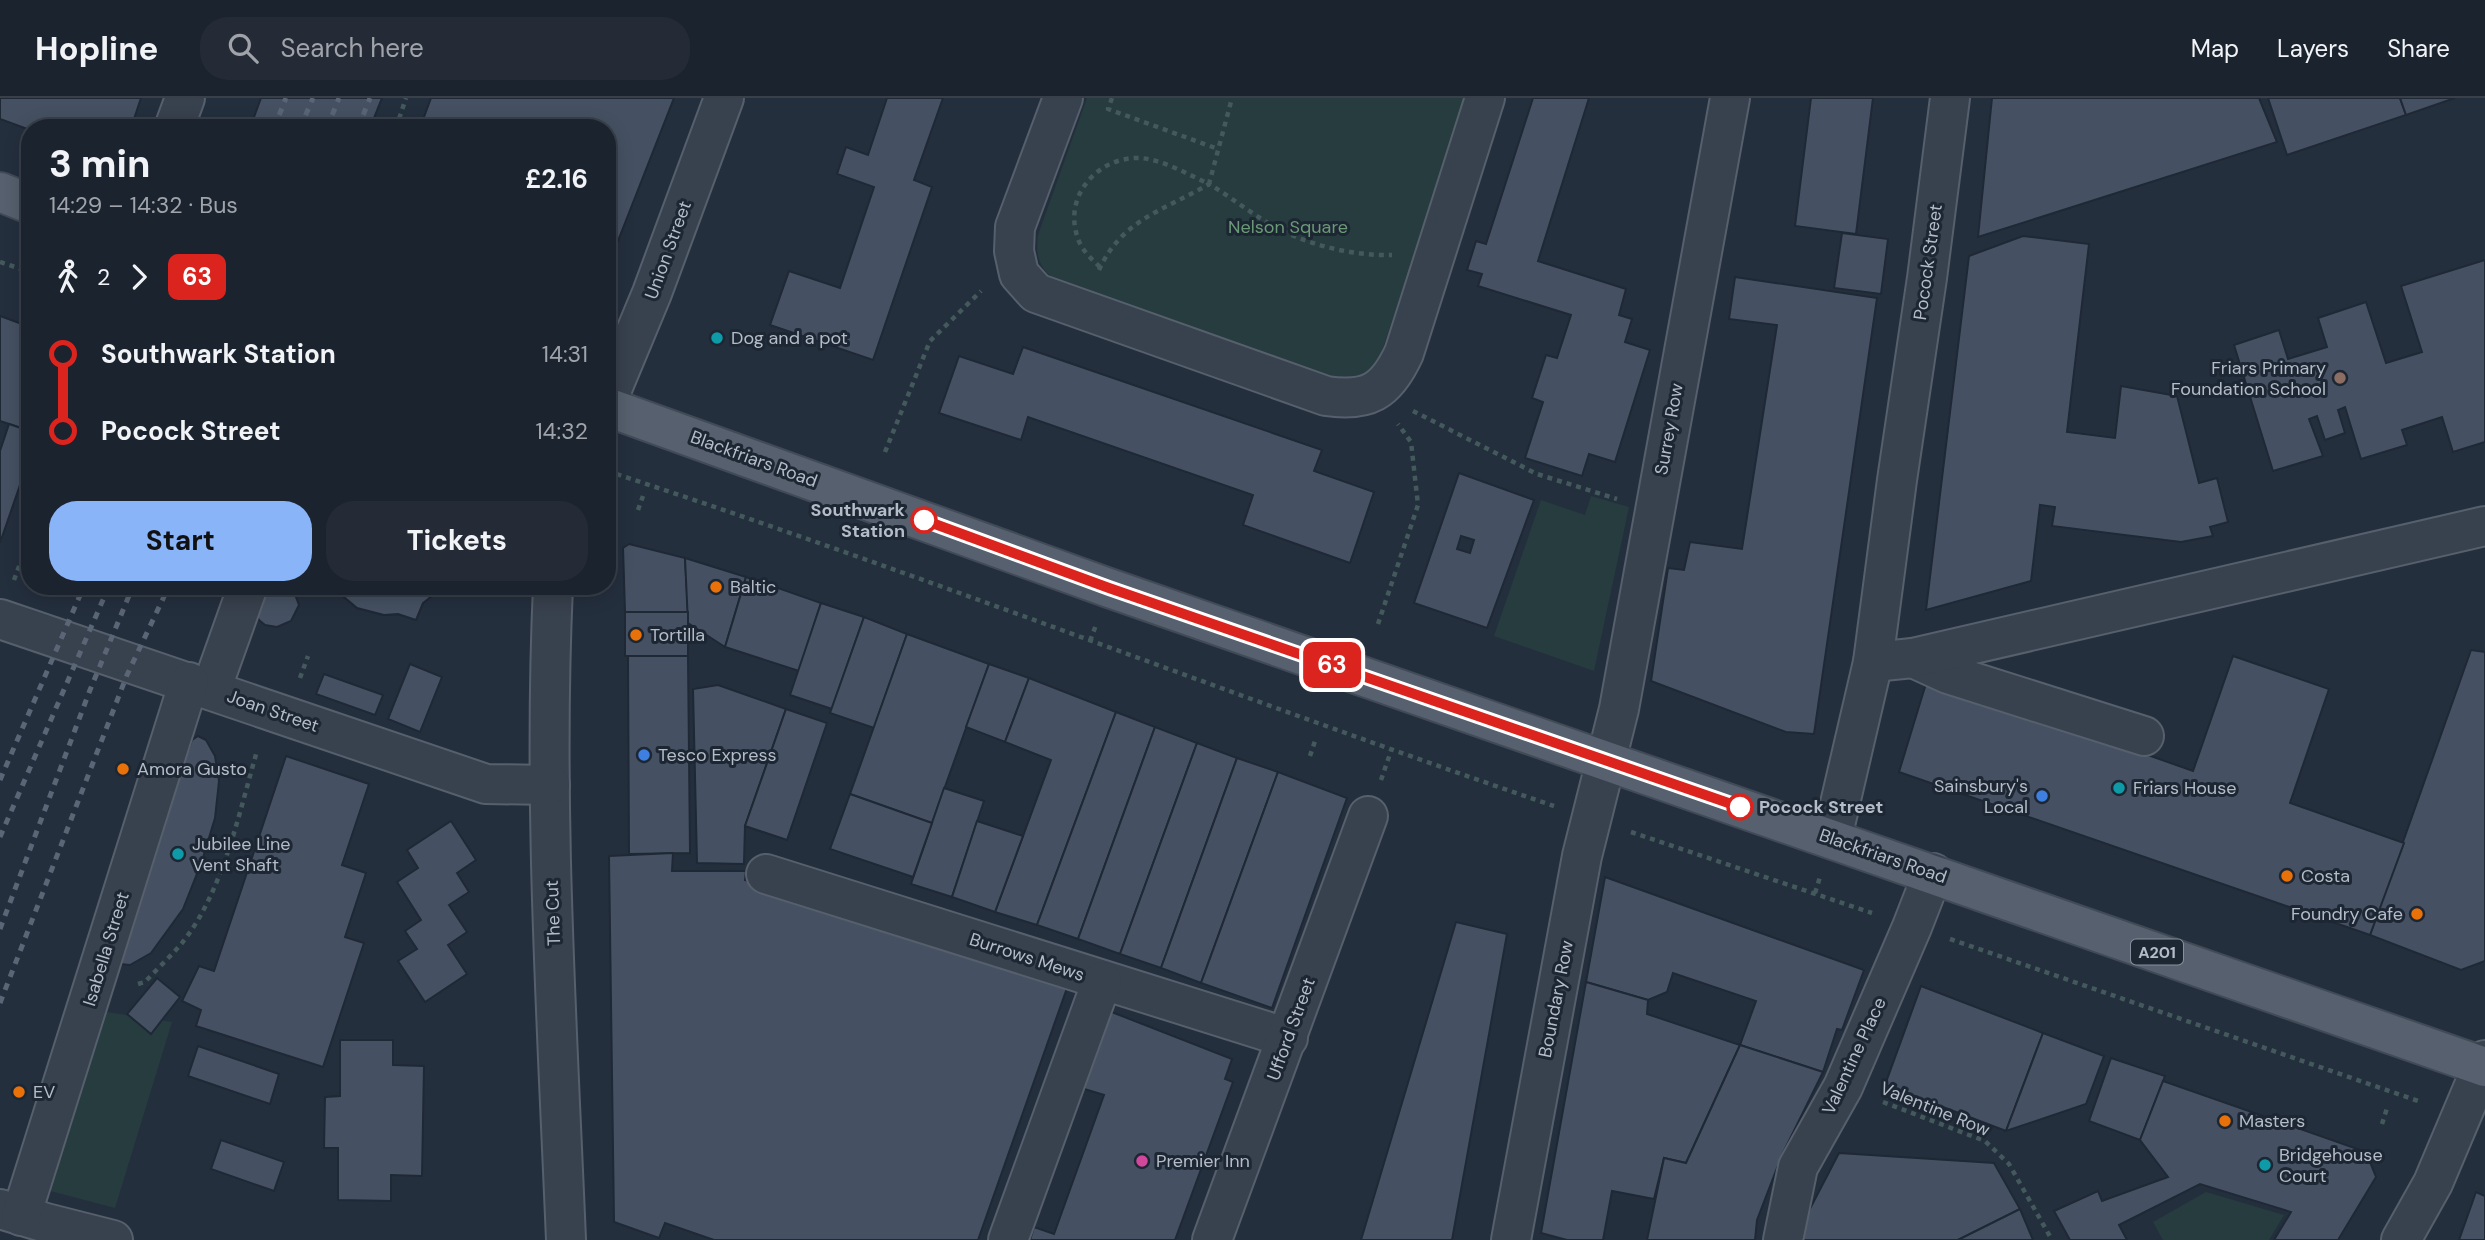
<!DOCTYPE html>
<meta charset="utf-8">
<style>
body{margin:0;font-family:"DM Sans",sans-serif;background:#242b36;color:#f1f3f6;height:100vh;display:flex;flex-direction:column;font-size:26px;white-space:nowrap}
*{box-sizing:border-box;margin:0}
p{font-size:23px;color:#a0a4aa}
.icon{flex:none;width:38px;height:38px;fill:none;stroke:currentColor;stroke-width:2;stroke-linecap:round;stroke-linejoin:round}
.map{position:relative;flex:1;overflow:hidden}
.details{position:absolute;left:21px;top:21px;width:595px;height:476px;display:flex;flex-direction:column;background:#1b232e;border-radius:28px;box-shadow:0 4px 18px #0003,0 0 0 2px #39404a}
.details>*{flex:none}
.badge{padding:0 14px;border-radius:10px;font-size:24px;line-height:46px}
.map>.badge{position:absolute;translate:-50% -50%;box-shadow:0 0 0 4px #fff}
.legs{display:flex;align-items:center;gap:10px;height:77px;padding:0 28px;font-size:23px}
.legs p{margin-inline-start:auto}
.head{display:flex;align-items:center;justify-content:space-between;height:119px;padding:0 28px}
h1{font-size:38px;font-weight:700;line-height:52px}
.cta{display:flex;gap:14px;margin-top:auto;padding:14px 28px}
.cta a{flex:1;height:80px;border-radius:28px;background:#8ab4f8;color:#111;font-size:28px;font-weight:700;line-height:80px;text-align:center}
.cta a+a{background:#242b36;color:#f1f3f6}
ul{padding:0 28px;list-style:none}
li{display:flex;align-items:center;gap:24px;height:77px;font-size:26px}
li i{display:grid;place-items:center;width:10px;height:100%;margin:0 9px;background:currentColor}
li i::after{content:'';width:18px;height:18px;margin:-9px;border:5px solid;border-radius:50%;background:#1b232e}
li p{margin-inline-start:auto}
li:first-child i{background:linear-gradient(#0000 50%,currentColor 0)}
li:last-child i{background:linear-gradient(currentColor 50%,#0000 0)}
header{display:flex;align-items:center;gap:42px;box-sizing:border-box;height:98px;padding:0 35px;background:#1b232e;border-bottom:2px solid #39404a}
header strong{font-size:33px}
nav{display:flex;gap:38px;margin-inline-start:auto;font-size:24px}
.search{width:490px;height:63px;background:#242b36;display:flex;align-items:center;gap:18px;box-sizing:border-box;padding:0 24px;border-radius:28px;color:#a0a4aa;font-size:26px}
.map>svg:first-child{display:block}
</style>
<header>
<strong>Hopline</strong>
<div class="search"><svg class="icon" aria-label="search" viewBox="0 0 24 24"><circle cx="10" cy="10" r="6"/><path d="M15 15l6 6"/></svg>Search here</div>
<nav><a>Map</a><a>Layers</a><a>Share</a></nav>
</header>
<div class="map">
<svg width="2485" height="1142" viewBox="0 0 2485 1142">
<rect width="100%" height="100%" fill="#242f3e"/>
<!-- green -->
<g fill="#263c3f">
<path d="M 1087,0 L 1467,0 L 1379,262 C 1367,280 1358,281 1337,281 L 1058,185 C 1040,171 1035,160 1038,137 Z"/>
<polygon points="1591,398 1629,409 1594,573 1494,538 1541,402 1585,417"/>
<polygon points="94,912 172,924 115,1110 35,1089"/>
<polygon points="2206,1094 2284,1117 2269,1142 2163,1142 2153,1124"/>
</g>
<!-- building -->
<g fill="#455162" stroke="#1f2835" stroke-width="2" fill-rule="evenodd">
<polygon points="0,0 141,0 131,30 30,30 30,32 0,21"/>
<polygon points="261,0 382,0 370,30 250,30"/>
<polygon points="431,0 674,0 607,171 607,30 420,30"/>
<polygon points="887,0 943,0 914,82 932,89 873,262 770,227 789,173 840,190 874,89 837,76 846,49 868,57"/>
<polygon points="1533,0 1589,0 1538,163 1626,191 1619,217 1632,221 1625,244 1650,252 1615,364 1589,356 1582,378 1525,360 1543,304 1532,300 1546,257 1557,260 1571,217 1478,188 1482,176 1467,172 1476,143 1486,146"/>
<polygon points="1811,0 1873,0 1856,136 1795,128"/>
<polygon points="1992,0 2259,0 2277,44 1978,139"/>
<polygon points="2268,0 2400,0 2406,17 2287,57"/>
<polygon points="2400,0 2455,0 2406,17"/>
<polygon points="1842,135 1888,141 1881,196 1834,190"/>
<polygon points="2023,138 2089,146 2067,334 2115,340 2121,288 2177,298 2199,385 2217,380 2228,424 2210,429 2213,438 2181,444 2052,428 2055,409 2040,407 2031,483 1926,512 1969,158"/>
<polygon points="2485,162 2485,344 2453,354 2442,319 2402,332 2407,347 2361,361 2345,309 2338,312 2345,335 2325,342 2317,318 2309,321 2323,358 2273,373 2234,247 2279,232 2288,261 2327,249 2318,220 2366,204 2386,265 2422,254 2401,188"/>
<polygon points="1735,179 1877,200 1814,636 1786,634 1651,583 1668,470 1684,472 1690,444 1742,451 1777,227 1729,221"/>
<polygon points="0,218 30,229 30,333 0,323"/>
<polygon points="1023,249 1322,352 1314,373 1374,394 1350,465 1243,427 1253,397 1028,319 1021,342 939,315 959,258 1013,276"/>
<polygon points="9,326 30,333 30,358 0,445 0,353"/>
<path d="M 1459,375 L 1534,402 L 1487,530 L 1414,505 ZM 1461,438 L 1474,442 L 1470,455 L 1457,451 Z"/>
<polygon points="629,446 685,460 688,514 625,514 623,450"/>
<polygon points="685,460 746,479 725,549 688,525"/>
<polygon points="746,479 821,505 799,573 725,549"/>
<polygon points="262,488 290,488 294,494 299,507 291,523 277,529 265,527 259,522 255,515"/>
<polygon points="324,488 455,488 433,497 423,505 416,522 398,516 384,517 357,510 337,493"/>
<polygon points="324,488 455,488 433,497 423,505 416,522 398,516 384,517 357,510 337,493"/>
<polygon points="821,505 864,519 832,611 790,597"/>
<rect x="625" y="514" width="63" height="44"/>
<polygon points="864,519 907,536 874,630 830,615"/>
<polygon points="907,536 989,566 932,725 850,696"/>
<polygon points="2471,552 2485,554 2485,863 2461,872 2370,837"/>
<polygon points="628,558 688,558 690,755 629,756"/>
<polygon points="2233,558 2329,591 2290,705 2404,745 2370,837 1899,674 1928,579 2193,673"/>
<polygon points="410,566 442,579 420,634 388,621"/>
<polygon points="989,566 1029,580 1005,644 966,629"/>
<polygon points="324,576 383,597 375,617 316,596"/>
<polygon points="1029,580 1116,614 1037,827 995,814 1051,662 1005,644"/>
<polygon points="718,587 786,611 745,728 744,766 697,765 693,591"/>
<polygon points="786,611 827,625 787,742 745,728"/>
<polygon points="1116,614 1155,629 1078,841 1037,827"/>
<polygon points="1155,629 1197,645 1120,856 1078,841"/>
<polygon points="198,638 206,642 215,658 219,683 215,720 202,763 183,811 151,855 130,867 120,866 153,748 192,642"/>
<polygon points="1197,645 1237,660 1161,870 1120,856"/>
<polygon points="286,658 369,686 342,767 366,775 345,839 364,845 323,969 196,928 201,912 182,903 199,868 214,873"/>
<polygon points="1237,660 1278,674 1201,885 1161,870"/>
<polygon points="1278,674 1347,700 1272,910 1201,885"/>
<polygon points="944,690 984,703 952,799 911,786"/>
<polygon points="850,696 932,725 913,779 830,751"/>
<polygon points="451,723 476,762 457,775 469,794 449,807 467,834 448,847 467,876 425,904 398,863 417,851 405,833 421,822 397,784 418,770 407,752"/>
<polygon points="977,723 1023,738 995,814 952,799"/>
<polygon points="673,755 672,773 746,773 745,782 1067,890 978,1142 714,1142 665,1125 659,1140 614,1124 609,758"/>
<polygon points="1605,779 1864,872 1842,932 1837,931 1823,974 1740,947 1756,903 1673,875 1667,894 1648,902 1586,884"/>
<polygon points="1456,824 1507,836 1452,1142 1361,1142"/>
<polygon points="157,880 180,899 151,936 127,916"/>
<polygon points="1586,884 1648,902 1647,916 1740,947 1686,1065 1664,1060 1654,1101 1612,1093 1603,1142 1567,1142 1541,1135"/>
<polygon points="1921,888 2043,935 2006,1033 1885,987"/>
<polygon points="1109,913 1232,961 1225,981 1233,984 1175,1142 1030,1142 1034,1129 1054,1136 1104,997 1081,990"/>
<polygon points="2043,935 2104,958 2086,1006 2006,1033"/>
<polygon points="340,942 393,942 393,967 424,968 422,1078 391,1077 391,1103 338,1102 338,1050 324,1050 325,999 340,998"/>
<polygon points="1740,947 1823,974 1782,1057 1757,1122 1755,1142 1647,1142 1664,1060 1686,1065"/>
<polygon points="198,948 279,976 270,1006 188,978"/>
<polygon points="2111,960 2165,978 2140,1042 2089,1023"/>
<polygon points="2163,983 2366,1054 2376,1079 2338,1142 2274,1142 2291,1114 2200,1086 2119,1127 2127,1142 2070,1142 2054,1113 2098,1093 2102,1103 2168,1079 2140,1042"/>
<polygon points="221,1042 284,1064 274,1093 211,1071"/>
<polygon points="1839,1055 1994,1065 2020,1111 1958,1142 1798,1142 1801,1128"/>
<polygon points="2476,1094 2485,1098 2485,1142 2459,1142"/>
<polygon points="2020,1111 2033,1142 1958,1142"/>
</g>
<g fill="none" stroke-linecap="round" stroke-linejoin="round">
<defs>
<g id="minor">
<path d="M 1063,0 L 1015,129 L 1014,153 L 1019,176 L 1036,195 L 1326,298 C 1368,304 1386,294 1404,255 L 1485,0"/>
<polyline points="174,30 185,0"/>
<polyline points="607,303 652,195 724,0"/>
<path d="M 553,488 C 543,706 557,924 566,1142"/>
<polyline points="0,521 486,686 550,687"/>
<polyline points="1913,560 1948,576 2144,638"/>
<polyline points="1873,564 1913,560 2485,428"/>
<polyline points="211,592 248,488"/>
<polyline points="1832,740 1873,564 1897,382 1927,180 1950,0"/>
<polyline points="766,776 1288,940"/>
<polyline points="0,1111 46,1125 113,1142"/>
<polyline points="21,1118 189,584"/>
<polyline points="1008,1142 1102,883"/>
<polyline points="1212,1142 1368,718"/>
<polyline points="1511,1142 1582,758 1619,611 1730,0"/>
<polyline points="1783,1142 1798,1069 1843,989 1912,829 1933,775"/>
<polyline points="2401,1142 2433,1085 2485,962"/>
</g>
<g id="major">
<polyline points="0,94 30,106"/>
<polyline points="607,309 1109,490 2485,969"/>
</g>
</defs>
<!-- minor casing -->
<use href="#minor" stroke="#565f6c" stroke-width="42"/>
<!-- major casing -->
<use href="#major" stroke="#414a57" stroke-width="42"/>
<!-- path -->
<g stroke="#44595c" stroke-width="4.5" stroke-dasharray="5 5" stroke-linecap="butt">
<polyline points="1112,0 1108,11 1218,51"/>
<polyline points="396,30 406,0"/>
<polyline points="0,164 30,174"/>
<path d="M 1100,169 C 1089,159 1079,149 1076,134 C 1066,94 1100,59 1139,60 C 1162,61 1187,76 1209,86 L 1232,0"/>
<path d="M 1099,172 C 1122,121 1165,112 1209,86 C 1229,98 1248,113 1268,125 C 1304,146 1350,158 1392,157"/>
<polyline points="1413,313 1537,376 1617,401"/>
<polyline points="885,354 930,243 981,193"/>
<path d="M 607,373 C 925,477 1237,600 1554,708"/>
<polyline points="638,412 643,398"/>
<polyline points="14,482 30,439"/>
<polyline points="1378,526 1418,407 1411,344 1398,326"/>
<polyline points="1090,543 1096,527"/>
<polyline points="300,580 308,558"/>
<polyline points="1310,658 1316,640"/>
<polyline points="1381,682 1391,653"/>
<polyline points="1631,734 1872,815"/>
<polyline points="1815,795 1820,779"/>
<polyline points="1950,841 2421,1004"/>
<path d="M 138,886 L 145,884 C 157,871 171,858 182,845 C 223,794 239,715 257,653"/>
<polyline points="1883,1004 1985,1043 2009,1066 2052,1142"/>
<polyline points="2382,1026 2388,1007"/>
</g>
<!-- minor -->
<use href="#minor" stroke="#38414e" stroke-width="38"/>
<!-- major -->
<use href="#major" stroke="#56606e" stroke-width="38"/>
<!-- rail -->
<g stroke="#5a6575" stroke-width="5" stroke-dasharray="7 7" stroke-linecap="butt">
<polyline points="274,30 286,0"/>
<polyline points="300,30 313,0"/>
<polyline points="327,30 339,0"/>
<polyline points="358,30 370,0"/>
<polyline points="0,682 84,488"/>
<polyline points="0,739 109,488"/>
<polyline points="0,831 90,592 133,488"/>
<polyline points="0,905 127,577 169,488"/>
</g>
</g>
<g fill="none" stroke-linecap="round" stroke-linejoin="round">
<defs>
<polyline id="line-1" points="924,422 1109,490 1740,709"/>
</defs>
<!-- line-1 casing -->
<use href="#line-1" stroke="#fff" stroke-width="16"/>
<!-- line-1 -->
<use href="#line-1" stroke="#dc241f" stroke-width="10"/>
</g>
<!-- markers -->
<g fill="#0f9aa8" stroke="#1d2633" stroke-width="2.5">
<circle cx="717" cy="240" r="7"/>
<circle cx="2119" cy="690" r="7"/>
<circle cx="178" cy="756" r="7"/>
<circle cx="2265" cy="1067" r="7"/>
</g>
<circle fill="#8d6e63" stroke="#1d2633" stroke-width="2.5" cx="2340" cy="280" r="7"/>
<g fill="#fff" stroke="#dc241f" stroke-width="3.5">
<circle cx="924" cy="422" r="12"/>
<circle cx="1740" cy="709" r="12"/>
</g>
<g fill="#e8710a" stroke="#1d2633" stroke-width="2.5">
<circle cx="716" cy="489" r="7"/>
<circle cx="636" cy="537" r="7"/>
<circle cx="123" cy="671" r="7"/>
<circle cx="2287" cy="778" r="7"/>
<circle cx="2417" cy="816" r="7"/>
<circle cx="19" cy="994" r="7"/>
<circle cx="2225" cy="1023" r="7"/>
</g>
<g fill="#3f7fe0" stroke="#1d2633" stroke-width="2.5">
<circle cx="644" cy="657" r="7"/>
<circle cx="2042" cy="698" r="7"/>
</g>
<circle fill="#d1479c" stroke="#1d2633" stroke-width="2.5" cx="1142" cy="1063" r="7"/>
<g text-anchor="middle" stroke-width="6" stroke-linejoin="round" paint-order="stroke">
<!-- shield labels -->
<rect fill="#1d2633" stroke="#878f9c" stroke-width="2" x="2131" y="841.5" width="52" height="25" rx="5"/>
<g font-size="16" font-weight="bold" fill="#b4bcc9">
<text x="2157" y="860">A201</text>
</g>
<!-- park labels -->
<g font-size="18" fill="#6b9a76" stroke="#1d2633">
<text x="1288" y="135">Nelson Square</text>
</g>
<!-- street labels -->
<g font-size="18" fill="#b4bcc9" stroke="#1d2633">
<text transform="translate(668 152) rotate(-70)" y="6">Union Street</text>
<text transform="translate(1928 164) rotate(-82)" y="6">Pocock Street</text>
<text transform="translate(1669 331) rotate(-80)" y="6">Surrey Row</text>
<text transform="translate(754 361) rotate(20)" y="6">Blackfriars Road</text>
<text transform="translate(273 613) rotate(19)" y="6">Joan Street</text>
<text transform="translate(1883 758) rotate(19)" y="6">Blackfriars Road</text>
<text transform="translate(553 815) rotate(-92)" y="6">The Cut</text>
<text transform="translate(106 851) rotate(-73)" y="6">Isabella Street</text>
<text transform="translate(1027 859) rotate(18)" y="6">Burrows Mews</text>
<text transform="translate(1556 901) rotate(-79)" y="6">Boundary Row</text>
<text transform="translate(1291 931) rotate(-70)" y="6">Ufford Street</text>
<text transform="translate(1854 958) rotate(-65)" y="6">Valentine Place</text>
<text transform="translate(1935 1011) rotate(22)" y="6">Valentine Row</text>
</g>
<!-- poi labels -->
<g font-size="18" fill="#b4bcc9" stroke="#1d2633" text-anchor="start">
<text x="731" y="246">Dog and a pot</text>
<text x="2326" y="276" text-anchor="end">Friars Primary<tspan x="2326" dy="21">Foundation School</tspan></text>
<text x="730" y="495">Baltic</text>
<text x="650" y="543">Tortilla</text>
<text x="658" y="663">Tesco Express</text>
<text x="137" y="677">Amora Gusto</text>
<text x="2028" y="694" text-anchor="end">Sainsbury's<tspan x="2028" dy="21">Local</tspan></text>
<text x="2133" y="696">Friars House</text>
<text x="192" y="752">Jubilee Line<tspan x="192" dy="21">Vent Shaft</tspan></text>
<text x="2301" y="784">Costa</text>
<text x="2403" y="822" text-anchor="end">Foundry Cafe</text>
<text x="33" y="1000">EV</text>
<text x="2239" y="1029">Masters</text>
<text x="2279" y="1063">Bridgehouse<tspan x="2279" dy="21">Court</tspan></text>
<text x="1156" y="1069">Premier Inn</text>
</g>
<!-- stop labels -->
<g font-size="18" font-weight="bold" fill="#b4bcc9" stroke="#1d2633" text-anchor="end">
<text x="905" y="418">Southwark<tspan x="905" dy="21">Station</tspan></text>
<text x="1759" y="715" text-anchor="start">Pocock Street</text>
</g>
</g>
</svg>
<b class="badge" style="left:1332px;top:567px;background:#dc241f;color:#fff">63</b>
<section class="details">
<div class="head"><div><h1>3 min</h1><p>14:29 – 14:32 · Bus</p></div><b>£2.16</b></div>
<div class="legs"><svg class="icon" aria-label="walk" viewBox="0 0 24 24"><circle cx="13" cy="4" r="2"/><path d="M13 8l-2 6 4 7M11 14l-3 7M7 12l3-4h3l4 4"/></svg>2<svg class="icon" aria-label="forward" viewBox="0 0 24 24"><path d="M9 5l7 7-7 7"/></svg><b class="badge" style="background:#dc241f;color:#fff">63</b></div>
<ul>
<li><i style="color:#dc241f"></i><b>Southwark Station</b><p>14:31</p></li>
<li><i style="color:#dc241f"></i><b>Pocock Street</b><p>14:32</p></li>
</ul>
<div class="cta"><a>Start</a><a>Tickets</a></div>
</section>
</div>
